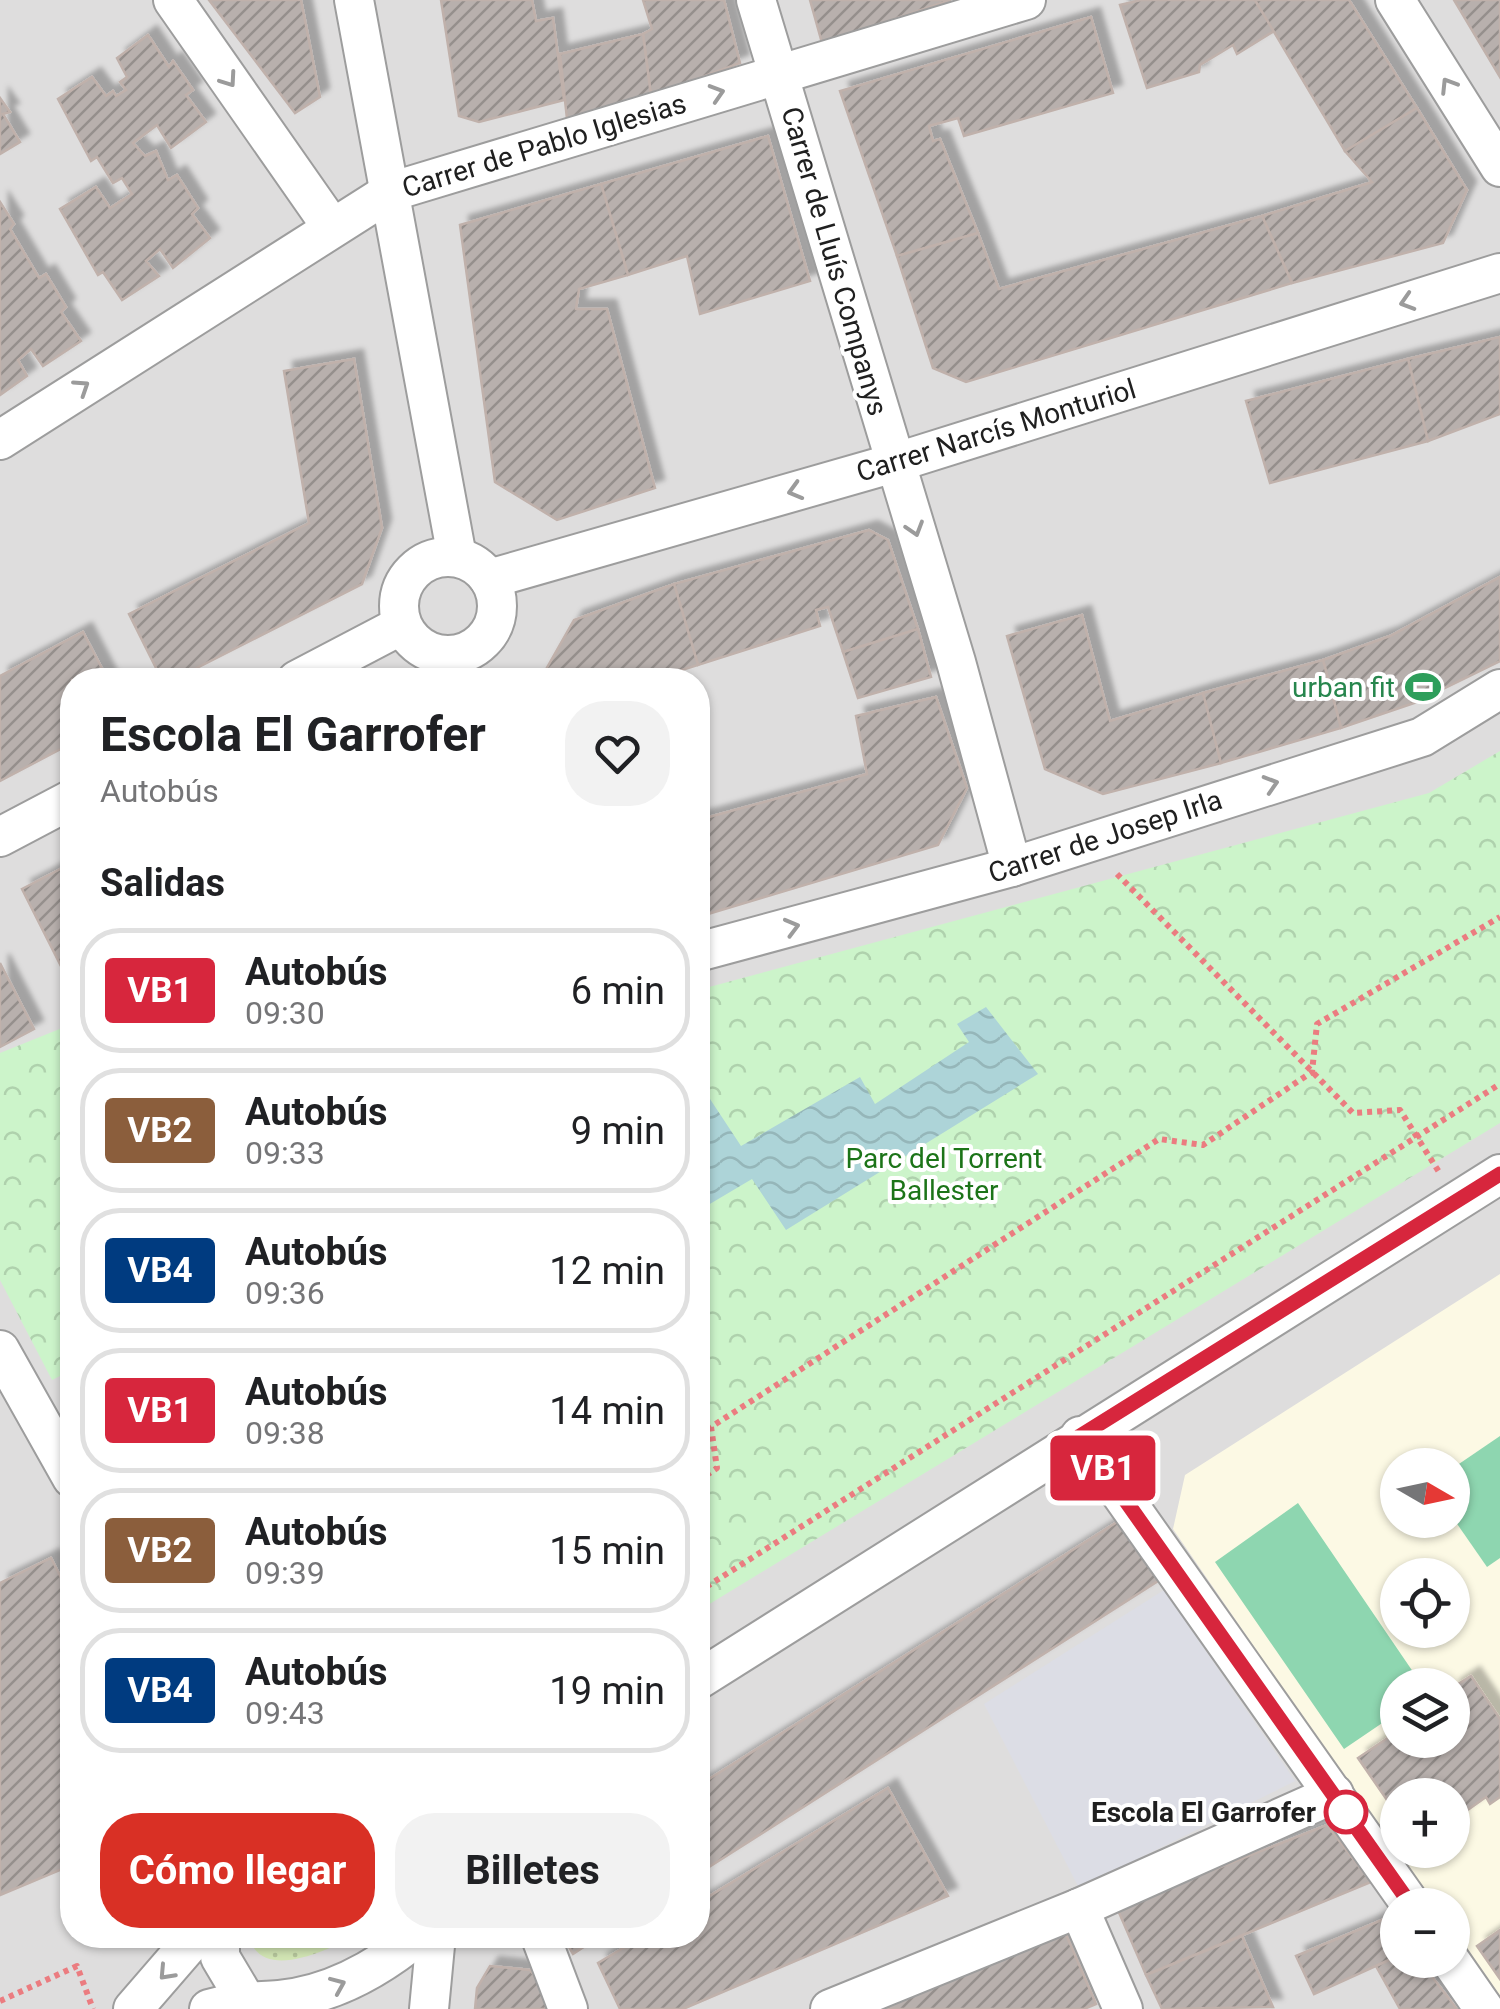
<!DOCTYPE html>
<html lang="es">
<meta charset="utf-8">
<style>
body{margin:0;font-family:Roboto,sans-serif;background:#f2f2f2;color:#202124;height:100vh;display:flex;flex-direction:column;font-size:38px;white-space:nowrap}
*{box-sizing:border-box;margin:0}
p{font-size:32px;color:#757577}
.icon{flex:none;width:55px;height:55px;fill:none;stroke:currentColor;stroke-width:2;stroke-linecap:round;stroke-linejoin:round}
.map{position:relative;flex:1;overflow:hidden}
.drawer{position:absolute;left:60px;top:668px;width:650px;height:1280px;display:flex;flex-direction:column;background:#fff;border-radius:40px;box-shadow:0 2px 8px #0004}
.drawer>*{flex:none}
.badge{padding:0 20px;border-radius:8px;font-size:35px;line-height:65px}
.needle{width:65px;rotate:99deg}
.fabs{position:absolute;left:1380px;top:1448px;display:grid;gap:20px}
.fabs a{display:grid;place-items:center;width:90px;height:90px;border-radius:50%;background:#fff;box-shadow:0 2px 8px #0004;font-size:50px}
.map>.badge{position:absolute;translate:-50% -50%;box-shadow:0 0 0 5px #fff}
h2{padding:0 40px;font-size:38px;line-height:90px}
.round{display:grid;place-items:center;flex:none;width:105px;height:105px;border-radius:40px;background:#f2f2f2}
.head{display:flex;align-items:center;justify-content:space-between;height:170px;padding:0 40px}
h1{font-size:48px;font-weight:700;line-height:75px}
.cta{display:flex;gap:20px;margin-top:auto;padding:20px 40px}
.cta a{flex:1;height:115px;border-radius:40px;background:#d93025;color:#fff;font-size:40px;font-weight:700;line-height:115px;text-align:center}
.cta a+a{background:#f2f2f2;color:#202124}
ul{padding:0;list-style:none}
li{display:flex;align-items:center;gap:30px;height:125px;margin:0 20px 15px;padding:0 20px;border:5px solid #e0e0e0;border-radius:40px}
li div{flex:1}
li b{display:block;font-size:38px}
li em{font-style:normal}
li .badge{min-width:110px;font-weight:700;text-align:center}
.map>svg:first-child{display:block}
</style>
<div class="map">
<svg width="1500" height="2009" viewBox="0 0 1500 2009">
<defs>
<pattern id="park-crowns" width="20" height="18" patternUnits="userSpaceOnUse" patternTransform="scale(2.5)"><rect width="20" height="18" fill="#ccf4ca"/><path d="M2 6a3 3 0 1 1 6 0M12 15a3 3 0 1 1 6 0" fill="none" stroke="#afd1ad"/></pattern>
<pattern id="garden-dots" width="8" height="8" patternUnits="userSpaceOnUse" patternTransform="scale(2.5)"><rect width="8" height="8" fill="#d1e4b3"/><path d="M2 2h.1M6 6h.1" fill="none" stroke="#b3c39a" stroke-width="1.8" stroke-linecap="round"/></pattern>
<pattern id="water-waves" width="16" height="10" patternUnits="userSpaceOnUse" patternTransform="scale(2.5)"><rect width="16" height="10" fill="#add4d8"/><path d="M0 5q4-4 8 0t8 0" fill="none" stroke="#95b6b9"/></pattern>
<pattern id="building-hatch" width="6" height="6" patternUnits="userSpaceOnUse" patternTransform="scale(2.5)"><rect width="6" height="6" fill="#b8b0ad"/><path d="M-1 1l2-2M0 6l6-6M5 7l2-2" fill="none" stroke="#958f8c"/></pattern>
<filter id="shadow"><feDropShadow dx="9" dy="-9" stdDeviation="2.5" flood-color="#0004"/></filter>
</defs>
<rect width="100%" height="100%" fill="#efece7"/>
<!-- residential -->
<path fill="#dedddd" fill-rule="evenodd" d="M 0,0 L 1500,0 L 1500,2009 L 0,2009 ZM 72,680 L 698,680 L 698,1935 L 72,1935 ZM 1398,1465 L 1452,1465 L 1452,1520 L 1398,1520 ZM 1398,1575 L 1452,1575 L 1452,1630 L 1398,1630 ZM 1398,1685 L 1452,1685 L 1452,1740 L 1398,1740 ZM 1398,1795 L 1452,1795 L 1452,1850 L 1398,1850 ZM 1398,1905 L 1452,1905 L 1452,1960 L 1398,1960 Z"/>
<!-- education -->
<path fill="#fcf9e4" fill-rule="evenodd" d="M 1500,1274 L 1500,2003 L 1453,1934 L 1452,1905 L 1432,1905 L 1173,1529 L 1185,1475 ZM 1398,1465 L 1452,1465 L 1452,1520 L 1398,1520 ZM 1398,1575 L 1452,1575 L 1452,1630 L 1398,1630 ZM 1398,1685 L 1452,1685 L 1452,1740 L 1398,1740 ZM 1398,1795 L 1452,1795 L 1452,1850 L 1398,1850 Z"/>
<!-- park -->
<g fill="url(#park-crowns)">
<polygon points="1500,751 1500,1123 698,1611 698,990 1429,793"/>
<polygon points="72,1024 72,1370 52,1380 0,1280 0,1053"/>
</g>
<!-- garden -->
<path fill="url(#garden-dots)" d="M 248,1935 L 358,1935 C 330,1948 261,1985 248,1935 Z"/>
<!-- pitch -->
<g fill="#8ed6b0">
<polygon points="1500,1436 1500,1558 1487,1567 1453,1518 1453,1468"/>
<polygon points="1298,1503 1422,1685 1398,1685 1397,1713 1344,1749 1215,1562"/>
</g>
<!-- plaza -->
<polygon fill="#dcdde5" points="1164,1590 1295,1781 1079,1888 984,1704"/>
<!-- water -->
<polygon fill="url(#water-waves)" points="986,1007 1038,1074 786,1230 752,1179 698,1211 698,1107 710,1099 741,1146 860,1077 875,1104 969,1042 957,1024"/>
<!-- building -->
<g fill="url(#building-hatch)" stroke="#c0b1ab" stroke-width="2.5" filter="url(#shadow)">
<polygon points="209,0 301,0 320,97 295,113"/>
<polygon points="441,0 532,0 536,21 553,18 564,100 479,122 459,116"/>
<polygon points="643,0 724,0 740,63 651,96 643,34 652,29"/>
<polygon points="810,0 951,0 822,43"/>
<polygon points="1141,0 1255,0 1274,31 1237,54 1233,45 1200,65 1199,72 1147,88 1120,5"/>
<polygon points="1255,0 1349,0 1417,108 1345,151"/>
<polygon points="1454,0 1500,0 1500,77"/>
<polygon points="1091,17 1113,93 964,136 958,118 929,126 933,141 940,139 978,233 897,256 840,91"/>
<polygon points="643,34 651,96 567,119 560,54"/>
<polygon points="148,35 169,67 173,61 193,90 186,95 206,122 171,148 157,125 133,143 145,156 156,151 168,180 177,175 198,208 192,214 210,238 173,268 160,249 146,261 159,276 122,300 103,272 98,275 60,209 96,187 110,208 132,194 122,178 113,183 97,157 91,161 58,99 92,77 106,96 113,91 116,96 126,90 120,82 127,77 117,58"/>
<polygon points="0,98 10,112 3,114 20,142 0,154"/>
<polygon points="1417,108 1467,190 1443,243 1292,283 1262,216 1372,182 1345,151"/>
<polygon points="768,136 810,281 700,314 687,256 628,275 601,184"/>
<polygon points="601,184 628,275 579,289 576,309 607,309 655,488 557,520 495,482 460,225"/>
<polygon points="0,202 14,224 10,229 39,278 46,274 66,307 61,312 81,341 43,366 31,349 18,360 27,376 0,395"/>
<polygon points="1262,216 1292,283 966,382 933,368 897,256 978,233 999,289"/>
<polygon points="1500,337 1500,414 1428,441 1408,359"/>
<polygon points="354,359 382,528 362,584 173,680 162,680 129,614 309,523 284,371"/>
<polygon points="1408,359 1428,441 1270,483 1246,401"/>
<polygon points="869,530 888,540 918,629 843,652 828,607 816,610 820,626 698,665 674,584"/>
<polygon points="1500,577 1500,661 1414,703 1341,728 1323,660 1390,636"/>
<polygon points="674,584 698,665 650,680 540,680 574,620"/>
<polygon points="1082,615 1110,721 1203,693 1221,763 1103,794 1045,769 1007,636"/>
<polygon points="918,629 931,677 858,698 843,652"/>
<polygon points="83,632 108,680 72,680 72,743 0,781 0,676"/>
<polygon points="1323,660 1341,728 1221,763 1203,693"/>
<polygon points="936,697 967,788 938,845 698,917 698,820 867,774 856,716"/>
<polygon points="72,863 72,968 64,972 22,889"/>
<polygon points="0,963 34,1029 0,1047"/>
<polygon points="1125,1517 1158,1581 698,1874 698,1786"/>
<polygon points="51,1558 72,1599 72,1865 0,1895 0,1583"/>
<polygon points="1471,1676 1500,1719 1500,1797 1490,1804 1486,1797 1452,1821 1452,1795 1398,1795 1398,1816 1358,1758 1398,1731 1398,1740 1452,1740 1452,1688"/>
<polygon points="888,1788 948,1896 683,2009 620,2009 598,1963 645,1935 698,1935 698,1903"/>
<polygon points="1327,1825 1371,1882 1146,1975 1117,1908"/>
<polygon points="1389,1917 1398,1930 1398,1956 1314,1994 1296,1956"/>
<polygon points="1500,1930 1500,1979 1477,1946"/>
<polygon points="1065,1932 1096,2004 1084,2009 879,2009"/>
<polygon points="562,1935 602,1935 573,1954"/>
<polygon points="1242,1936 1273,2007 1162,2009 1146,1975"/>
<polygon points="1398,1956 1398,1960 1419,1960 1457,2009 1400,2009 1376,1966"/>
<polygon points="490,1966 530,1970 544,1988 551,2009 475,2009 477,1988"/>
</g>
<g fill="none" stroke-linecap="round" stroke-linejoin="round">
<defs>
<g id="street">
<polyline points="173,0 331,226"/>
<polyline points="354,0 457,557"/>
<polyline points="756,0 956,662 1012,867"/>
<polyline points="1395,0 1500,167"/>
<polyline points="0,440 390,192 1026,0"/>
<circle cx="448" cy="606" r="49"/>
<polyline points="489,579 894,463 1500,273"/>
<polyline points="297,680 400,626"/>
<polyline points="0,837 72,799"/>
<polyline points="698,952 1012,867 1422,737 1500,689"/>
<polyline points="0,1350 72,1478"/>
<polyline points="1080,1436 1411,1905"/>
<polyline points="698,1680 1500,1174"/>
<polyline points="1079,1908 1123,2009"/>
<polyline points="220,1935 220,1957 245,1999"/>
<polyline points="540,1935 568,2009"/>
<polyline points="1450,1960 1484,2009"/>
<polyline points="133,2009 197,1935"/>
<path d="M 209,2009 C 236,2001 252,2002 279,2000 C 332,1995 378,1969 419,1935"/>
<polyline points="429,2009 436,1935"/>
<polyline points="830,2009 1079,1908 1334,1794"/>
</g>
</defs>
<!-- street casing -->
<use href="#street" stroke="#9d9d9d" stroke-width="42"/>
<!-- path -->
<g stroke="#eb7c80" stroke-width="6" stroke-dasharray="5 5" stroke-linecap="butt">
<polyline points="1117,874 1353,1113 1400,1110 1439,1172"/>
<polyline points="698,1481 717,1468 711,1427 1159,1139 1203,1145 1312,1072 1317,1024 1500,917"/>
<polyline points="698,1592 1500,1084"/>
<polyline points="0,2001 77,1966 93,2009"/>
</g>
<!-- street -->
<use href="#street" stroke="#fff" stroke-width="38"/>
</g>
<!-- one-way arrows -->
<defs><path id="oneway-chevron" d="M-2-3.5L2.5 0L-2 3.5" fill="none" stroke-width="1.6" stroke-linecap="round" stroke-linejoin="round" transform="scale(2.5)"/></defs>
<g stroke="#9b9b9b">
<use href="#oneway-chevron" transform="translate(229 80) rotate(55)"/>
<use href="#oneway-chevron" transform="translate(1448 85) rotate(-122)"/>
<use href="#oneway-chevron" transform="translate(717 93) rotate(-17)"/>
<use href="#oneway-chevron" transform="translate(1407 302) rotate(163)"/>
<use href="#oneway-chevron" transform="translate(82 387) rotate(-33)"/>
<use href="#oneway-chevron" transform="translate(795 491) rotate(164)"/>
<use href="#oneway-chevron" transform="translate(915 529) rotate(73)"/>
<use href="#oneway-chevron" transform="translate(1271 784) rotate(-17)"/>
<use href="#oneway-chevron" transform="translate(792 927) rotate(-15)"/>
<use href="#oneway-chevron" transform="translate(166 1973) rotate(133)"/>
<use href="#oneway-chevron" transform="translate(338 1985) rotate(-23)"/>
</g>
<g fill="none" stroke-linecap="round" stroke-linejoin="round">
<defs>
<polyline id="line" points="1411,1905 1080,1436 1500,1174"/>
</defs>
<!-- line casing -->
<use href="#line" stroke="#fff" stroke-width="22"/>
<!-- line -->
<use href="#line" stroke="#d7263d" stroke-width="15"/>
</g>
<!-- icons -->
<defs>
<symbol id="stadium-bare" viewBox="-9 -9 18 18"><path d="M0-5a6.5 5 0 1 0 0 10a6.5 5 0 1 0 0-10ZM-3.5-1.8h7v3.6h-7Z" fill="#2e9e5b" stroke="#fff" stroke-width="2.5" paint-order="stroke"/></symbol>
</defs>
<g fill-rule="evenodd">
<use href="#stadium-bare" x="1398" y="662" width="50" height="50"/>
</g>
<!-- markers -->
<circle fill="#fff" stroke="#d7263d" stroke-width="5" cx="1346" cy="1812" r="20"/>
<g text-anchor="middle" stroke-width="8" stroke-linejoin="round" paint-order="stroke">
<!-- street labels -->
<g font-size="28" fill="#202020" stroke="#fff">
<text transform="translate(544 145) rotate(-17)" y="10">Carrer de Pablo Iglesias</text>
<text transform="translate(835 261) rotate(74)" y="10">Carrer de Lluís Companys</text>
<text transform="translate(996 430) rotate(-17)" y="10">Carrer Narcís Monturiol</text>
<text transform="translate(1105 836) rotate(-18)" y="10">Carrer de Josep Irla</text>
</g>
<!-- leisure labels -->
<g font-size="28" fill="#27864d" stroke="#fff" text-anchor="end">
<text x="1395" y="697">urban fit</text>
</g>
<!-- park labels -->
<g font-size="28" fill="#1c7418" stroke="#fff">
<text x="944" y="1168">Parc del Torrent<tspan x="944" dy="32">Ballester</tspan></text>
</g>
<!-- stop labels -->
<g font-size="28" font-weight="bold" fill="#202020" stroke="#fff" text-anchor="end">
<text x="1316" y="1822">Escola El Garrofer</text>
</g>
</g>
</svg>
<div class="fabs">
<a><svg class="needle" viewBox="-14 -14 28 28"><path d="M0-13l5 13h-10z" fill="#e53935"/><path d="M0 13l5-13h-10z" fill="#757577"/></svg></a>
<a><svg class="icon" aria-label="locate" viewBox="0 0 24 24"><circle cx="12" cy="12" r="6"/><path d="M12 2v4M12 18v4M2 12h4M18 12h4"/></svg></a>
<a><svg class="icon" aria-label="layers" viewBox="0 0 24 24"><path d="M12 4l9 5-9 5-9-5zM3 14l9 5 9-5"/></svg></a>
<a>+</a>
<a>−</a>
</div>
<b class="badge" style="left:1103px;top:1468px;background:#d7263d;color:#fff">VB1</b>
<section class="drawer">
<div class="head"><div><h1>Escola El Garrofer</h1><p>Autobús</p></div><a class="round"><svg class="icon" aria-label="heart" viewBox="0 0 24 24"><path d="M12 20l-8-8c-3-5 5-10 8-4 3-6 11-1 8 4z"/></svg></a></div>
<h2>Salidas</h2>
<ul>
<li><span class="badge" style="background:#d7263d;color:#fff">VB1</span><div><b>Autobús</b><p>09:30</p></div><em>6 min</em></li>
<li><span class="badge" style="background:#8b5e3c;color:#fff">VB2</span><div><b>Autobús</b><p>09:33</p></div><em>9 min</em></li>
<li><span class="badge" style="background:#003b80;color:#fff">VB4</span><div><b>Autobús</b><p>09:36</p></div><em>12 min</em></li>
<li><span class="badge" style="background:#d7263d;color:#fff">VB1</span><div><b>Autobús</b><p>09:38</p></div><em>14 min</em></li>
<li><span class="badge" style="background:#8b5e3c;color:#fff">VB2</span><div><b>Autobús</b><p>09:39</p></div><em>15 min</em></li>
<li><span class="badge" style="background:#003b80;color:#fff">VB4</span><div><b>Autobús</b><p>09:43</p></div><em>19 min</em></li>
</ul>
<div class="cta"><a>Cómo llegar</a><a>Billetes</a></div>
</section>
</div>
